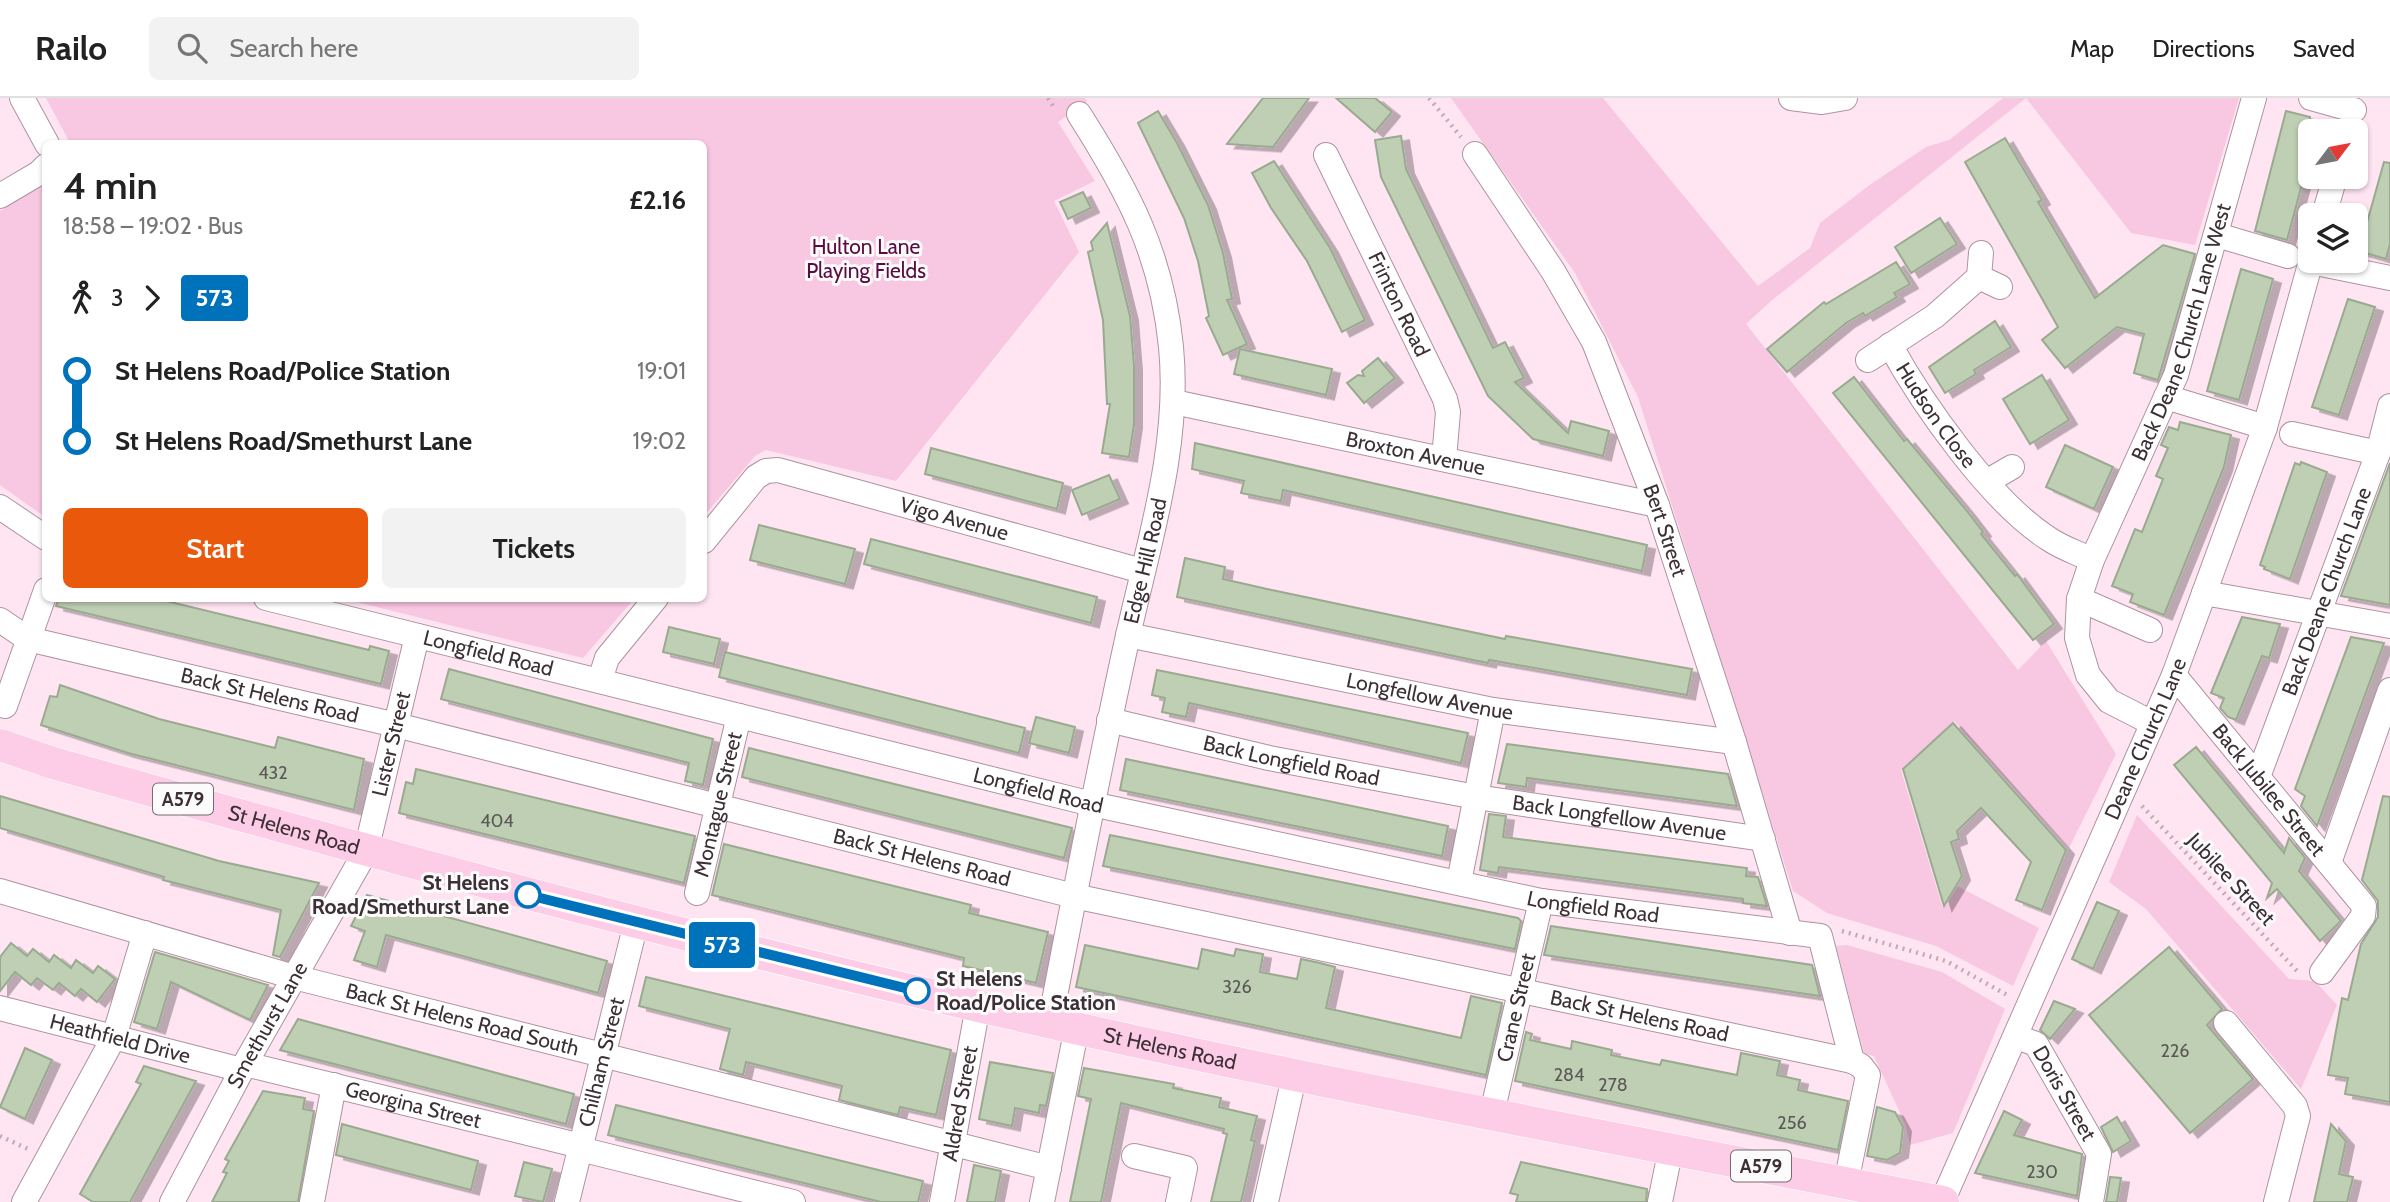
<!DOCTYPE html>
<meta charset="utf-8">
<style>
body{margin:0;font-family:Cabin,sans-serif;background:#f2f2f2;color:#222;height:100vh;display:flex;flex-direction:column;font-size:26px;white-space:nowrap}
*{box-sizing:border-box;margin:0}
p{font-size:23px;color:#767676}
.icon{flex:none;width:38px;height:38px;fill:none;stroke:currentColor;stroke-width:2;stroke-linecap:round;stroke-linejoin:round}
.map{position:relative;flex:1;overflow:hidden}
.drawer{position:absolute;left:42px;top:42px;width:665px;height:462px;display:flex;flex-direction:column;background:#fff;border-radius:10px;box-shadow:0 2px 5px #0004}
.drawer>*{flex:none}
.badge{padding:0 14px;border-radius:5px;font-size:24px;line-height:46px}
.needle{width:46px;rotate:58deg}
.tools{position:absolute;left:2298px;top:21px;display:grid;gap:14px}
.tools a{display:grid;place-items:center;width:70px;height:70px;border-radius:10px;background:#fff;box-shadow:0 2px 5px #0004;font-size:35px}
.map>.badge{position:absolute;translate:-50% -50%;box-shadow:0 0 0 4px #fff}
.legs{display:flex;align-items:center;gap:10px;height:77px;padding:0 21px;font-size:23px}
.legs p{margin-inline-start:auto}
.overview{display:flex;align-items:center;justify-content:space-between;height:119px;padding:0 21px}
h1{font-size:38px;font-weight:600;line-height:52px}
.primary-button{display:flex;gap:14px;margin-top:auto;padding:14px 21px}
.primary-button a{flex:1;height:80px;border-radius:10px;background:#ea580c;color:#fff;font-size:28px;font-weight:600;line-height:80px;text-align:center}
.primary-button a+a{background:#f2f2f2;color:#222}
ul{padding:0 21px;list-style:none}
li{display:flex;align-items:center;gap:24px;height:70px;font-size:26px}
li i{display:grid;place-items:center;width:10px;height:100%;margin:0 9px;background:currentColor}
li i::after{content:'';width:18px;height:18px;margin:-9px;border:5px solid;border-radius:50%;background:#fff}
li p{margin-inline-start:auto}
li:first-child i{background:linear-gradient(#0000 50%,currentColor 0)}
li:last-child i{background:linear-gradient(currentColor 50%,#0000 0)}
header{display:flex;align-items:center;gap:42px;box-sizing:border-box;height:98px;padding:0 35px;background:#fff;border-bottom:2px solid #e0e0e0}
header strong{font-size:33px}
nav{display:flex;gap:38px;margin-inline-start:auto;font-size:24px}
.search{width:490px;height:63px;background:#f2f2f2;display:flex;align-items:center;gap:18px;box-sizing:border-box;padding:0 24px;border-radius:10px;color:#767676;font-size:26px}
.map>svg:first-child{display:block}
</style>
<header>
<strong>Railo</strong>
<div class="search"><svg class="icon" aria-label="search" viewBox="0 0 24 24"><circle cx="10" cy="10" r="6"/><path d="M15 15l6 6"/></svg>Search here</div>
<nav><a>Map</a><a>Directions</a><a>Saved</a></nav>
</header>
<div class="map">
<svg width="2390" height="1104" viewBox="0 0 2390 1104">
<defs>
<filter id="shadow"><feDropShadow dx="8" dy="4.5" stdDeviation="0" flood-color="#0004"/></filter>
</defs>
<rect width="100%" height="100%" fill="#ffe5f2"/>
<!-- green -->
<g fill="#f8c7e1">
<polygon points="46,0 1085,0 1087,4 1058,24 1095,83 1054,103 1079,154 896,383 766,352 755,358 704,418 704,46 70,45"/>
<polygon points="1451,0 1603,0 1758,188 1810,150 1820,125 1871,86 1926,49 1949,42 2003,0 2239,0 2195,147 2131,135 2026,0 1771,203 1746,226 2018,572 2046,543 2116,656 2069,750 1954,623 1901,672 1943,811 1957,788 2039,830 2013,888 1936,848 1827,815 1793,793 1638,299 1575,175"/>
<polygon points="45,86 45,419 0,387 0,113"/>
<polygon points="344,501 634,501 583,560"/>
<polygon points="2137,717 2289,881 2315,883 2337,907 2301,991 2146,811 2109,784"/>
<polygon points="1847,847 1942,874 2005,911 1953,1035 1910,1047 1906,1028 1874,958 1864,956 1836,848"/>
</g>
<!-- building -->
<g fill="#becfb4" stroke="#9aaa91" stroke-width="2" filter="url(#shadow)">
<polygon points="1263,0 1309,0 1273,49 1227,46"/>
<polygon points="1336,0 1375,0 1392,14 1375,34"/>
<polygon points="1158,13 1177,45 1208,107 1223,155 1232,201 1227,202 1247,246 1223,257 1206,220 1209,218 1198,163 1184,120 1138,25"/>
<polygon points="2286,13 2310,19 2310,56 2287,142 2255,133"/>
<polygon points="1401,38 1406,71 1493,250 1505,244 1524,280 1515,284 1568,335 1571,323 1609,333 1603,358 1533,341 1488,298 1381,79 1375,42"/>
<polygon points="2005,40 2042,102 2038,104 2095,200 2163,147 2195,156 2158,282 2134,275 2144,236 2117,229 2065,270 2042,242 2058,229 1965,64"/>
<polygon points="1274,63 1330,150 1365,222 1342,234 1307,163 1271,110 1252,75"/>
<polygon points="2384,64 2390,65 2390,146 2386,161 2359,153"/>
<polygon points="1083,94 1091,110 1068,121 1060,104"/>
<polygon points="1940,120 1957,146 1911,175 1895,149"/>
<polygon points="1107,125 1130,218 1134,268 1134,326 1129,359 1102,355 1110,306 1107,306 1103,222 1088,154 1093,152 1091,144"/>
<polygon points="1896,164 1910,186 1894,195 1897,199 1865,218 1863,215 1846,225 1787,274 1767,251 1824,204 1826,206"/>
<polygon points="2241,171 2273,181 2239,302 2207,293"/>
<polygon points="2348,201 2375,209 2339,317 2312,309"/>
<polygon points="1995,223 2011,249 1974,272 1976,276 1945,295 1929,269"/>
<polygon points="1240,251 1332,271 1326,297 1234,276"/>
<polygon points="1378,260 1395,280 1364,305 1347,285 1358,277 1364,278 1362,273"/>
<polygon points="2042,277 2069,322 2030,346 2003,301"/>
<polygon points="1854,279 1904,343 1907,341 1967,413 1983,434 1981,436 2015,478 2017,476 2054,526 2033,542 1833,295"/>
<polygon points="2180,324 2231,337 2224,369 2164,517 2130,504 2133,496 2112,488 2135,431 2142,434 2163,381 2156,378 2168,350 2161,347 2169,329 2178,332"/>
<polygon points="1195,345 1647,447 1642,473 1283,392 1281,403 1241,395 1244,383 1192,371"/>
<polygon points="2065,347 2113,369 2094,411 2046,389"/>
<polygon points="931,350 1063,385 1057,411 925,376"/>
<polygon points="2301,364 2327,374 2290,481 2264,471 2265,469 2260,467 2295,365 2300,367"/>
<polygon points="2390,365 2390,507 2341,498"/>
<polygon points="1109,377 1120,401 1082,417 1072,392"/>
<polygon points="759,427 855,451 845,486 750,462"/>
<polygon points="871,441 1097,499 1091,525 864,466"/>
<polygon points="1185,460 1225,469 1223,481 1267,491 1505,541 1506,538 1692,571 1687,597 1489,562 1488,565 1468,561 1177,499"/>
<polygon points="59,500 154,500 369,552 370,548 389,553 381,586 56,508"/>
<polygon points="2242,519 2280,526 2269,560 2262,558 2236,622 2228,619 2220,610 2224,600 2211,595"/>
<polygon points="669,529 720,541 714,566 663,554"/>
<polygon points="2351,539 2384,545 2317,728 2301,708 2305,698 2295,691"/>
<polygon points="725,554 1025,630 1019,655 719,579"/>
<polygon points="449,571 713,641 703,687 685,683 689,665 441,601"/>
<polygon points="1157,572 1468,635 1461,665 1189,605 1186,619 1162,614 1165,600 1152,597"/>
<polygon points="60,587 159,621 275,650 278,639 364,661 354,712 128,655 41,627 50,598 57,599"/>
<polygon points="1036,619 1075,629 1069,655 1029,645"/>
<polygon points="1953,625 2066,752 2042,812 2016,802 2031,764 1981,710 1957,733 1959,741 1951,744 1962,778 1944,808 1903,671"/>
<polygon points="1507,646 1728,676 1737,708 1527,680 1526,689 1498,685"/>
<polygon points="2196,649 2284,755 2289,740 2305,760 2299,773 2341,823 2320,843 2277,791 2267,800 2272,785 2174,667"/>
<polygon points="749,650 1072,730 1064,760 742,679"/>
<polygon points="1126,661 1448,728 1442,758 1120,692"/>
<polygon points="416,671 695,738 684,785 399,715 406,684 413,686"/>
<polygon points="0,698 219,763 319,785 280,859 273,857 281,812 163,782 164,779 0,730"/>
<polygon points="2383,698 2390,699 2390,1004 2345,996 2348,980 2328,977 2342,900 2348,902 2361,846 2378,819 2378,803 2362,782"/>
<polygon points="1489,716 1506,718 1503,739 1747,770 1746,778 1758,779 1767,808 1743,805 1743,801 1499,769 1498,775 1480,772"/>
<polygon points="1110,737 1518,820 1521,823 1515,851 1103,768"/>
<polygon points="724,746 971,807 969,815 1048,834 1036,885 963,868 964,860 712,797"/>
<polygon points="367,797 607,863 598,895 386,837 377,869 354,862 365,833 351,828"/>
<polygon points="2097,804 2119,813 2093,871 2072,861"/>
<polygon points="1551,828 1812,867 1820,898 1544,857"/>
<polygon points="11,845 27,858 33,851 49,864 54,857 71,870 76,862 93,875 98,868 115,881 97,904 81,891 75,898 59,885 53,892 37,880 31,887 15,874 0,893 0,859"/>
<polygon points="1085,847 1198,871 1202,851 1234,858 1236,851 1263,856 1260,874 1297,881 1301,861 1320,865 1335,869 1326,910 1461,940 1471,898 1502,905 1486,977 1076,889"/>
<polygon points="2169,849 2222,911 2207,927 2253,981 2190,1035 2089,917"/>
<polygon points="155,854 268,887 250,922 171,884 157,931 134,924"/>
<polygon points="646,879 951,952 936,1017 900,1009 898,1017 839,1002 842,988 746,964 743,977 720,971 730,931 639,908"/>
<polygon points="2054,903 2075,911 2050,941 2040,932"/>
<polygon points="298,921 574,996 566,1026 280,952"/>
<polygon points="1526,934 1532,936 1530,942 1571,951 1572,943 1612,952 1611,957 1660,967 1662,962 1737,977 1741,955 1780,963 1777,977 1800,982 1798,992 1848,1003 1838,1052 1515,983"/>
<polygon points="25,950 52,962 25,1021 0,1009"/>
<polygon points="990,964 1053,975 1046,1008 1040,1007 1039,1015 1015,1010 1012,1028 979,1021"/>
<polygon points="144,968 196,983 130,1104 93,1104 80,1096 141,986 136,984"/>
<polygon points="1084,970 1174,986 1173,990 1221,1000 1219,1009 1257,1018 1251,1042 1255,1043 1241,1104 1211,1104 1227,1036 1223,1035 1224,1031 1121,1005 1101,1104 1070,1104 1091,1001 1078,998"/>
<polygon points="263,993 305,1000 303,1011 314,1013 298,1104 212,1104 227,1075 223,1074 229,1063 225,1061"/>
<polygon points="616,1007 923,1083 918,1104 881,1104 608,1037"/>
<polygon points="1877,1009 1895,1014 1903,1029 1900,1055 1887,1062 1867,1058"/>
<polygon points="2004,1013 2022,1022 2014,1037 2082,1056 2077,1098 1975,1075"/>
<polygon points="2117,1019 2131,1043 2113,1054 2101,1029"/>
<polygon points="342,1026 478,1063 471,1092 336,1057"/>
<polygon points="2331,1026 2346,1043 2339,1076 2353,1079 2347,1104 2314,1104"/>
<polygon points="524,1064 552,1071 543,1104 515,1098"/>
<polygon points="1521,1064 1647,1091 1646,1104 1516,1104 1518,1097 1510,1095"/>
<polygon points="974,1067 1001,1073 995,1104 967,1104"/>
<polygon points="2110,1079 2121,1080 2117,1104 2106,1104"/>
</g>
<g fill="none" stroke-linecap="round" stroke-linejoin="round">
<defs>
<g id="minor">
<polyline points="22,0 47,46"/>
<polyline points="1791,0 1822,4 1845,0"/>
<polyline points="2311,0 2354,12"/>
<path id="s1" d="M 1475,56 L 1553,173 L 1594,244 L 1657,407 L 1734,644 L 1790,835"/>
<path id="s2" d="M 1326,57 L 1445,301 L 1448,314 L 1444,361"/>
<polyline points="0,98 39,75 46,68"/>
<polyline points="2324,117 2335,79"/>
<polyline points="2217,137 2288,158"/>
<polyline points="2311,164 2390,180"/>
<polyline points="1979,179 2000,189"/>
<path id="s3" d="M 1890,247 C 1923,307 1991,404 2049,441 C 2062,450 2078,455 2092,462"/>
<polyline points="1868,262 1935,218 1979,179 1981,155"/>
<polyline points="2166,299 2265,329"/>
<path id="s4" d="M 1174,304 L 1657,407"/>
<polyline points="2292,336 2378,355"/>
<polyline points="1988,383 2012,369"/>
<polyline points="0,409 46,440"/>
<path id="s5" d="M 704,443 L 756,379 L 766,373 L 778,372 L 1142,473"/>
<polyline points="2204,495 2390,528"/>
<path id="s6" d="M 266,500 L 1092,706 L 1541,803 L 1820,838 L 1852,963 L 1861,968 L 1868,977 L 1846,1085"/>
<polyline points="2079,501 2150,532"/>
<path id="s7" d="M 0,522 L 28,541 L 396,627 L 1074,798 L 1852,963"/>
<path id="s8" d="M 1128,537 L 1493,612 L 1734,644"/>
<path id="s9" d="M 2174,577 L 2364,808 L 2363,818 L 2322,874"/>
<polyline points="600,582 607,560 656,500"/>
<polyline points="5,608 46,492"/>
<path id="s10" d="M 1109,622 L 1269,660 L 1476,699 L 1763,741"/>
<path id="s11" d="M 2152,625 L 2109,603 L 2088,577 L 2077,540 L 2079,501 L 2092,462 L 2176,277 L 2254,0"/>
<path id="s12" d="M 2258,679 L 2378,355 L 2390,308"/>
<polyline points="2329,765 2390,592"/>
<polyline points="1459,784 1493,612"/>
<path id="s13" d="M 0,793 L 294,879 L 1049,1070"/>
<path id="s14" d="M 697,795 L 739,618"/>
<path id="s15" d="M 0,910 L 242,972"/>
<path id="s16" d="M 1050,924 C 1074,799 1098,675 1125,551 C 1146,453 1181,350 1171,249 C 1162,156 1128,93 1079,16"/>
<polyline points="2226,925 2295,1008 2298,1018 2276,1104"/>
<path id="s17" d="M 2017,939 L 2036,946 L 2099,1056 L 2091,1104"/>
<path id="s18" d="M 245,966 L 581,1048"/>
<path id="s19" d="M 1492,1015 L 1541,803"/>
<polyline points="580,1051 793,1104"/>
<polyline points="1134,1058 1185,1070 1178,1104"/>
<polyline points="24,1104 114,939 145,835"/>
<path id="s20" d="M 172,1104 L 245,966 L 366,753 L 417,538"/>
<polyline points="312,1104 334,987"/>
<path id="s21" d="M 567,1104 L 636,825"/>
<path id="s22" d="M 942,1104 L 978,908"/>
<polyline points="1042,1104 1077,929"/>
<polyline points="1266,1104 1295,975"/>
<polyline points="1660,1104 1671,1050"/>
<path id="s23" d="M 1942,1104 L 2174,577 L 2265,329 L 2311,163"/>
</g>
<g id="major">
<path id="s24" d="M 0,647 L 53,665 C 360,751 667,836 978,908 C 1297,982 1621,1041 1943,1104"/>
</g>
</defs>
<!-- minor casing -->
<use href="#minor" stroke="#ae92a0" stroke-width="26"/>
<!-- major casing -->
<use href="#major" stroke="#fff" stroke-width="33"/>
<!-- path -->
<g stroke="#c0abb5" stroke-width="4.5" stroke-dasharray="2 5" stroke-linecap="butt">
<polyline points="1048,0 1055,11"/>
<polyline points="1429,0 1461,39"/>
<polyline points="2142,708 2299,875"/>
<polyline points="1842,833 1946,863 2009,898"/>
<polyline points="0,1038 28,1051"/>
</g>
<!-- minor -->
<use href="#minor" stroke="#fff" stroke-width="24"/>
<!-- major -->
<use href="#major" stroke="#fdcde7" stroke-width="32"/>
</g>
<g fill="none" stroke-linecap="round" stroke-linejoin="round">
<defs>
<polyline id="line-1" points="528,797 917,893"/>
</defs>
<!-- line-1 casing -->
<use href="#line-1" stroke="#fff" stroke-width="16"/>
<!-- line-1 -->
<use href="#line-1" stroke="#0072bc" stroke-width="10"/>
</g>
<!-- markers -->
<g fill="#fff" stroke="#0072bc" stroke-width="3.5">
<circle cx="528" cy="797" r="12"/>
<circle cx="917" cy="893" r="12"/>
</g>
<g text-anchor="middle" stroke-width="6" stroke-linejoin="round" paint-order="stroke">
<!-- number labels -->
<g font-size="18" fill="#5c5856">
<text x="273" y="681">432</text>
<text x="497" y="729">404</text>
<text x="1237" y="895">326</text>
<text x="2175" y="959">226</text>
<text x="1569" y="983">284</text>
<text x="1613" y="993">278</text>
<text x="1792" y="1031">256</text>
<text x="2042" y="1080">230</text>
</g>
<!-- shield labels -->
<g fill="#fbfbfb" stroke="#756d71" stroke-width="2">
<rect x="153" y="685.5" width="60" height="31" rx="5"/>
<rect x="1731" y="1052.5" width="60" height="31" rx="5"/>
</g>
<g font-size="19" font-weight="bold" fill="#3c3036">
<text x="183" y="708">A579</text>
<text x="1761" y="1075">A579</text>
</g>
<!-- park labels -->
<g font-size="21" fill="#5b0b40" stroke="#fbfbfb">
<text x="866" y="156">Hulton Lane<tspan x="866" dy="24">Playing Fields</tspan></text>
</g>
<!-- street labels -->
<g font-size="21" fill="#3c3036" stroke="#fbfbfb">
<text dy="7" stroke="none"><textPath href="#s2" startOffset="166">Frinton Road</textPath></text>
<text dy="7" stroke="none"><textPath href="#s11" startOffset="446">Back Deane Church Lane West</textPath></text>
<text dy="7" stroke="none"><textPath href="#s3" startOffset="84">Hudson Close</textPath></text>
<text dy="7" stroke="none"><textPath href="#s4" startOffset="247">Broxton Avenue</textPath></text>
<text dy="7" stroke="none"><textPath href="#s5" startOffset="289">Vigo Avenue</textPath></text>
<text dy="7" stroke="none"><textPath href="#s1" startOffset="424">Bert Street</textPath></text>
<text dy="7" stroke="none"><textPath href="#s16" startOffset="471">Edge Hill Road</textPath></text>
<text dy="7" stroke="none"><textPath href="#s12" startOffset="198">Back Deane Church Lane</textPath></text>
<text dy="7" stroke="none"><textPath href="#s6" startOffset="229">Longfield Road</textPath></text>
<text dy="7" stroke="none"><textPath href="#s7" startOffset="282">Back St Helens Road</textPath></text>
<text dy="7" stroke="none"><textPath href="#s8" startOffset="308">Longfellow Avenue</textPath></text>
<text dy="7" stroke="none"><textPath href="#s23" startOffset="506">Deane Church Lane</textPath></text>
<text dy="7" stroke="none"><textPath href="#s20" startOffset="511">Lister Street</textPath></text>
<text dy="7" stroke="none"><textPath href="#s10" startOffset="187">Back Longfield Road</textPath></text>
<text dy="7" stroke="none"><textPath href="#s6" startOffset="796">Longfield Road</textPath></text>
<text dy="7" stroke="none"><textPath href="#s9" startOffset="149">Back Jubilee Street</textPath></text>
<text dy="7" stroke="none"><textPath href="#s14" startOffset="91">Montague Street</textPath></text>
<text dy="7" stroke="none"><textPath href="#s10" startOffset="520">Back Longfellow Avenue</textPath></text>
<text dy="7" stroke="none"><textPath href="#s24" startOffset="306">St Helens Road</textPath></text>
<text dy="7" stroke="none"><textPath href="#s7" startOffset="954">Back St Helens Road</textPath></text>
<text transform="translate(2231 781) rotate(47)" y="7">Jubilee Street</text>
<text dy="7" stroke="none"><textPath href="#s6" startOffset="1363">Longfield Road</textPath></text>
<text dy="7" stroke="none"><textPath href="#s19" startOffset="108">Crane Street</textPath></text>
<text dy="7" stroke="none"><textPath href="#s7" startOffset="1689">Back St Helens Road</textPath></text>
<text dy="7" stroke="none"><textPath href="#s13" startOffset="480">Back St Helens Road South</textPath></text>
<text dy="7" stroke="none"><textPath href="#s20" startOffset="201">Smethurst Lane</textPath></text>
<text dy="7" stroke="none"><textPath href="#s15" startOffset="124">Heathfield Drive</textPath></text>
<text dy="7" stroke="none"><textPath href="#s24" startOffset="1209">St Helens Road</textPath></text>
<text dy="7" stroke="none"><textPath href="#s21" startOffset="144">Chilham Street</textPath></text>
<text dy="7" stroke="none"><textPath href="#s17" startOffset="77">Doris Street</textPath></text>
<text dy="7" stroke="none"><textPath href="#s22" startOffset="100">Aldred Street</textPath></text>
<text dy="7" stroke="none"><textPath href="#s18" startOffset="173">Georgina Street</textPath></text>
</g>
<!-- stop labels -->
<g font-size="21" font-weight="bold" fill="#3c3036" stroke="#fbfbfb" text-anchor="end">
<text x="509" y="792">St Helens<tspan x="509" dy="24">Road/Smethurst Lane</tspan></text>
<text x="936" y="888" text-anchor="start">St Helens<tspan x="936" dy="24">Road/Police Station</tspan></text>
</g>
</g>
</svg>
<div class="tools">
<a><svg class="needle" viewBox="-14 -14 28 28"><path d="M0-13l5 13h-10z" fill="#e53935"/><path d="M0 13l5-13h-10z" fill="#767676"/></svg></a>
<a><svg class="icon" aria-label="layers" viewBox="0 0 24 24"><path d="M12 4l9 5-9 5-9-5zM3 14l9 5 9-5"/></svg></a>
</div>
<b class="badge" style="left:722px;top:847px;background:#0072bc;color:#fff">573</b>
<section class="drawer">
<div class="overview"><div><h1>4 min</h1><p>18:58 – 19:02 · Bus</p></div><b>£2.16</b></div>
<div class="legs"><svg class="icon" aria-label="walk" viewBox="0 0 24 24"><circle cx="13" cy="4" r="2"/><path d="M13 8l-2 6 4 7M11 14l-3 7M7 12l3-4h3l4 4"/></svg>3<svg class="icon" aria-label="forward" viewBox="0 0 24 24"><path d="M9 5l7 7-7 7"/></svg><b class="badge" style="background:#0072bc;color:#fff">573</b></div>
<ul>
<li><i style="color:#0072bc"></i><b>St Helens Road/Police Station</b><p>19:01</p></li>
<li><i style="color:#0072bc"></i><b>St Helens Road/Smethurst Lane</b><p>19:02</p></li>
</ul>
<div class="primary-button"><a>Start</a><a>Tickets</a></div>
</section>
</div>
